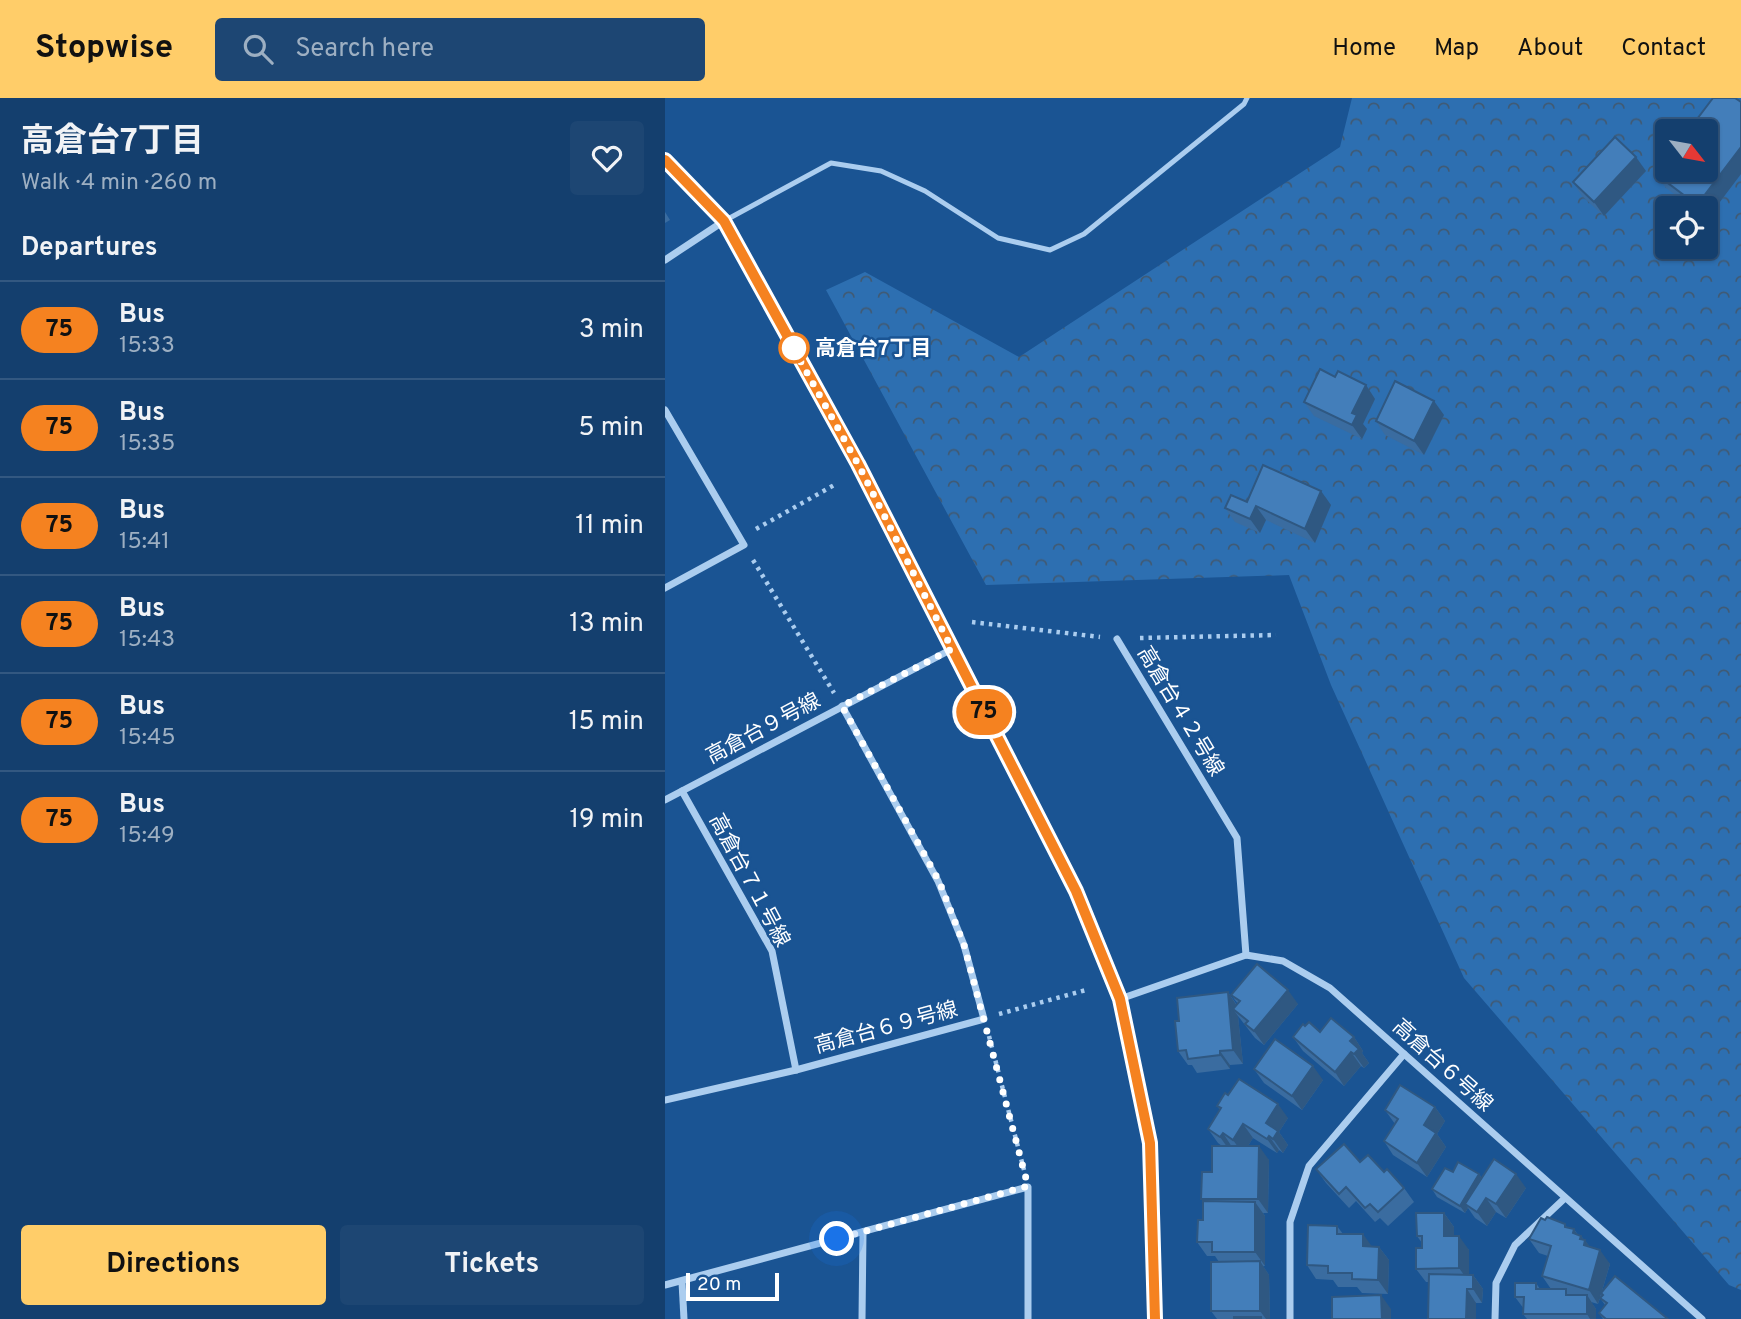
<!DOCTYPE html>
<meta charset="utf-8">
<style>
body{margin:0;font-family:Overpass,"Noto Sans JP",sans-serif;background:#1d4673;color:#f1f3f6;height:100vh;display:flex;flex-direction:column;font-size:26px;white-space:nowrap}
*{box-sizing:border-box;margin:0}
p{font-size:23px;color:#9dafc2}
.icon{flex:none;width:38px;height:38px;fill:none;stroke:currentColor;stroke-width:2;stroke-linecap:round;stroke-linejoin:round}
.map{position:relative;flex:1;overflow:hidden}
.sheet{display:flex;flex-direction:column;background:#143f6e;width:665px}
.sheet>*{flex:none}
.badge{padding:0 14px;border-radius:23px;font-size:24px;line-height:46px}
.needle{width:46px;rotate:121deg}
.controls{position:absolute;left:990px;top:21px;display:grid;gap:14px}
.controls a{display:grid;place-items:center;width:63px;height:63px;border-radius:7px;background:#143f6e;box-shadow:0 2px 5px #0004,0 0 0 2px #335881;font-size:35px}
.scale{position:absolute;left:21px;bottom:18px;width:93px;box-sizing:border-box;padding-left:7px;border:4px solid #fff;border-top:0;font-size:19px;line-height:24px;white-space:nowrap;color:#fff;-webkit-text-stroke:5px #1a5493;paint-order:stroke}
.you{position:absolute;width:35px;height:35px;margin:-18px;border:5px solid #fff;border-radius:50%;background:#1a73e8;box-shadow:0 0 0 10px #1a73e833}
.map>.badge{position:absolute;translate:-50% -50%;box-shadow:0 0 0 4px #fff}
h2{padding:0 21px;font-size:26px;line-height:63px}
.round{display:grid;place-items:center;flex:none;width:74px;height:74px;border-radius:7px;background:#1d4673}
.summary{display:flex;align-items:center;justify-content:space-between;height:119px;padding:0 21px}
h1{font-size:33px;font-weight:700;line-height:52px}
.cta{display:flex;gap:14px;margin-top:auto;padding:14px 21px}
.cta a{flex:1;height:80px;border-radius:7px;background:#ffcd69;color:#111;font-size:28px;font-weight:700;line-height:80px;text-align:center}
.cta a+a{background:#1d4673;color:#f1f3f6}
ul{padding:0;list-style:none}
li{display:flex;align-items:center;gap:21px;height:98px;padding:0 21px;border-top:2px solid #335881}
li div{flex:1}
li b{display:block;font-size:26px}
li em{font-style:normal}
li .badge{min-width:77px;font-weight:700;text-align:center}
header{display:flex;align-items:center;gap:42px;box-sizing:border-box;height:98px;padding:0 35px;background:#ffcd69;color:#111}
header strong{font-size:33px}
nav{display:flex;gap:38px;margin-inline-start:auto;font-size:24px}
.search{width:490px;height:63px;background:#1d4673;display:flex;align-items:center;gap:18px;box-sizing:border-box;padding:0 24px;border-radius:7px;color:#9dafc2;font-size:26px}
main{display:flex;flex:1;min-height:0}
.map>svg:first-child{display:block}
</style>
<header>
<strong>Stopwise</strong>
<div class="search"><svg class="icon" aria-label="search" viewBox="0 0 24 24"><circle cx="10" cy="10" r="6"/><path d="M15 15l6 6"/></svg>Search here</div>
<nav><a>Home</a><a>Map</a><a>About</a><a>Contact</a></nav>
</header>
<main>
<section class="sheet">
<div class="summary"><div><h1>高倉台7丁目</h1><p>Walk · 4 min · 260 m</p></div><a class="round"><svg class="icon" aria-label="heart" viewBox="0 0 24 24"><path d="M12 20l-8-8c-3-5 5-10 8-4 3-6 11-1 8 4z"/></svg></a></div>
<h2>Departures</h2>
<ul>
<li><span class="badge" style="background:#f58220;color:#111">75</span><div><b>Bus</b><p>15:33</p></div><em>3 min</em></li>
<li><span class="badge" style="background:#f58220;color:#111">75</span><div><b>Bus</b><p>15:35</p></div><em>5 min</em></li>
<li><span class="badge" style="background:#f58220;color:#111">75</span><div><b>Bus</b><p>15:41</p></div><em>11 min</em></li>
<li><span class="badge" style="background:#f58220;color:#111">75</span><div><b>Bus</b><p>15:43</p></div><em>13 min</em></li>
<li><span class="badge" style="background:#f58220;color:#111">75</span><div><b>Bus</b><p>15:45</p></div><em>15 min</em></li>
<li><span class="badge" style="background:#f58220;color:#111">75</span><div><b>Bus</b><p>15:49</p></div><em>19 min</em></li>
</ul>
<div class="cta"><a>Directions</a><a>Tickets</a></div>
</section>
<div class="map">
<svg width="1076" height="1221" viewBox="0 0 1076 1221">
<defs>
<pattern id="forest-crowns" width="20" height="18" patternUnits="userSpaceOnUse" patternTransform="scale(1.75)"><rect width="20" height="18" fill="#2d6fb1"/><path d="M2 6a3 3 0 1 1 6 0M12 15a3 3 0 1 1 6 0" fill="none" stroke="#405a74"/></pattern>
</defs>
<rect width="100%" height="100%" fill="#1a5493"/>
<!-- forest -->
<path fill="url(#forest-crowns)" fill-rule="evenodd" d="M 687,0 L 1076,0 L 1076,1192 L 1064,1187 L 799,880 L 666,587 L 624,477 L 321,487 L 161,192 L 200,174 L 354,259 L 675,49 ZM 1003,33 L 1041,33 L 1041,72 L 1003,72 ZM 1003,110 L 1041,110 L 1041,149 L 1003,149 Z"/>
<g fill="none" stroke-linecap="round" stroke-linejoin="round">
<!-- path -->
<g stroke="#abcdef" stroke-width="4.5" stroke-dasharray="3.5 5" stroke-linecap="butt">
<polyline points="91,431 171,386"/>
<polyline points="88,462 169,595"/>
<polyline points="307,524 435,539"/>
<polyline points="475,540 611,537"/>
<polyline points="334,916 421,892"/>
<polyline points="324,938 359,1072"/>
</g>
<!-- service -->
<polyline stroke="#abcdef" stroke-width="5" points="61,122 166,65 216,73 260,93 333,140 385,152 419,136 579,6 582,0"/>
<!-- minor -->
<g stroke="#abcdef" stroke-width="7">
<polyline points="0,162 59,123"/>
<polyline points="0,312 79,447 0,490"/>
<polyline points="452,541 572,740 581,857"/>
<polyline points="17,693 107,853 131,972"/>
<polyline points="0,702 287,551"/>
<polyline points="455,901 581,857 618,863 665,890 1037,1221"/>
<polyline points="0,1002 131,972 319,921 299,847 273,783 177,608"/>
<polyline points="17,1184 19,1221"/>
<polyline points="0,1187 363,1089 363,1221"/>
<polyline points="197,1221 198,1134"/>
<polyline points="625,1221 625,1124 644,1068 739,956"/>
<polyline points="830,1221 831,1185 850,1147 900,1100"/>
</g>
<!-- tertiary -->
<polyline stroke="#abcdef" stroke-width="12" points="0,61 59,123 193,366 410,793 455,901 485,1045 490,1221"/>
</g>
<!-- wall -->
<g fill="#3a6ca0">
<polygon points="1076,4 1076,76 1042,121 1041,110 1028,110 1001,90 991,76"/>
<polygon points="981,73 939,118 917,98 908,84"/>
<polygon points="0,114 5,122 0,125"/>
<polygon points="670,279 701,287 710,301 698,326 702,331 697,341 649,318 639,304"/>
<polygon points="779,317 759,357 720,337 711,323"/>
<polygon points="582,404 666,407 650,445 601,422 595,435 570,424 560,410"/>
<polygon points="563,894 572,907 573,906 566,897 633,906 599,947 590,940 573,918 578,966 565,967 565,971 532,975 527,967 523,967 513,953 514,923"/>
<polygon points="640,928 655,934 689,939 698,953 697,955 704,965 699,970 696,968 679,988 638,953 628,939"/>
<polygon points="589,971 658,982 637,1012 599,985"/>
<polygon points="552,1008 623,1020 614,1034 623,1047 618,1055 614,1052 612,1055 588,1040 583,1048 604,1062 603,1115 598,1115 600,1118 600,1168 598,1168 604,1177 605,1221 552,1221 546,1213 554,1164 550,1158 542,1158 532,1144 538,1122 538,1103 536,1101 557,1048 553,1045 543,1031 555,1012"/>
<polygon points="770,1009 780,1023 772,1036 781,1049 762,1079 728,1057 719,1043 730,1026 720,1012"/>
<polygon points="695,1064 719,1074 739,1090 749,1104 723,1128 715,1120 710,1124 691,1103 684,1110 661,1085 651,1071"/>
<polygon points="788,1074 814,1076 817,1080 861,1090 841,1120 831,1114 822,1128 810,1120 803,1110 800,1115 772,1099 767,1091"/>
<polygon points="779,1115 789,1129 789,1138 804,1152 804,1177 808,1177 818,1191 817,1205 811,1205 764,1184 761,1184 751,1171 757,1150 757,1145 752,1138"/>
<polygon points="880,1122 909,1131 913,1137 916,1138 925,1149 945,1166 937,1193 1003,1221 938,1221 934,1215 940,1207 935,1200 933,1206 926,1204 931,1211 931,1221 862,1221 858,1216 859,1211 850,1199 871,1185 875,1191 886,1191 877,1178 883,1158 874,1155 864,1141"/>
<polygon points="672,1128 678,1136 706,1148 714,1149 724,1162 723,1196 697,1195 692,1189 673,1189 668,1182 651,1181 642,1167"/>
</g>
<!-- shaded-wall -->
<g fill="#2f5882">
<polygon points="1076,49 1076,76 1042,121 1041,110 1034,110 1032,107"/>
<polygon points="971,59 981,73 939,118 929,104"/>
<polygon points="701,287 710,301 698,326 702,331 697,341 687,327 687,315"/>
<polygon points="769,303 779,317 759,357 749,343"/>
<polygon points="656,393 666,407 650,445 640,431"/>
<polygon points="591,408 601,422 595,435 585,421"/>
<polygon points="623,892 633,906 599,947 589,933"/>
<polygon points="563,894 572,908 568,911 573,918 578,966 568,952"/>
<polygon points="689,939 698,953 697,955 704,965 699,970 689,956 685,943"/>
<polygon points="555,953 565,967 565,971 555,957"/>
<polygon points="686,954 696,968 679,988 670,974"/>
<polygon points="648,968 658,982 637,1012 627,998"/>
<polygon points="613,1006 623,1020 614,1034 623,1047 618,1055 608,1041 601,1025"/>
<polygon points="770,1009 780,1023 772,1036 781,1049 762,1079 752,1065 759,1027"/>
<polygon points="578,1026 588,1040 578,1056 568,1042"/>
<polygon points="558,1035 567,1049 565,1053 555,1039"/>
<polygon points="604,1038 614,1052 612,1055 602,1041"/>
<polygon points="594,1048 604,1062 603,1115 593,1101"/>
<polygon points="814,1076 819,1083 800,1106 803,1110 800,1115 795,1108"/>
<polygon points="851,1076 861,1090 841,1120 831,1106"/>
<polygon points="821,1100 831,1114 822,1128 812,1114"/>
<polygon points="590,1104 600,1118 600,1168 590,1154"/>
<polygon points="779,1115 789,1129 789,1152 779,1138"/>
<polygon points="909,1131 915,1141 916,1138 920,1143 920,1142 930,1156 929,1161 908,1135"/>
<polygon points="698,1136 708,1150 698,1148"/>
<polygon points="794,1138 804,1152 804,1184 794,1170"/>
<polygon points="714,1149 724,1162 723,1196 713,1182"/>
<polygon points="935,1152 945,1166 933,1206 924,1192"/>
<polygon points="595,1163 604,1177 605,1221 601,1221 595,1213"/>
<polygon points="808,1177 818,1191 817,1205 808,1191"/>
<polygon points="802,1191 811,1205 811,1221 801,1221"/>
<polygon points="716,1197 726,1211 726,1221 717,1221"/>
<polygon points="922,1197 931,1211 931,1221 925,1221 922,1216"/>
</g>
<!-- building -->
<g fill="#437eba" stroke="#2f5882" stroke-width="2">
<polygon points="1048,0 1070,0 1076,4 1076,49 1032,107 991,76 1003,61 1003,72 1041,72 1041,33 1023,33"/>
<polygon points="950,39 971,59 929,104 908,84"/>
<polygon points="655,271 670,279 673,273 701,287 687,315 692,317 687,327 639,304"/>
<polygon points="730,283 769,303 749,343 711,323"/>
<polygon points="598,367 656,393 640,431 591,408 585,421 560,410 566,397 582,404"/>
<polygon points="592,866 623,892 589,933 580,926 583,923 568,911 575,903 566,897"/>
<polygon points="563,894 568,952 555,953 555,957 523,961 521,952 513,953 510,923 514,923 512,900"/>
<polygon points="666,920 689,939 685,943 694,951 689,956 686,954 670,974 628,939 638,926 640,928 644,924 655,934"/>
<polygon points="610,941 648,968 627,998 589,971"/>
<polygon points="574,981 613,1006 601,1025 613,1033 608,1041 604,1038 602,1041 578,1026 568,1042 558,1035 555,1039 543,1031 556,1010 552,1008 560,995 563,997"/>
<polygon points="735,987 770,1009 759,1027 771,1035 752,1065 719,1043 733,1021 720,1012"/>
<polygon points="679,1046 695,1064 703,1057 719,1074 722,1071 739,1090 713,1114 705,1106 700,1110 681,1089 674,1096 651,1071"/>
<polygon points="547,1048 594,1048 593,1101 536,1101 537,1074 547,1074"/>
<polygon points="829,1061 851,1076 831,1106 821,1100 812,1114 800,1106"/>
<polygon points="793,1064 814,1076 795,1108 767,1091 780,1070 788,1074"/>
<polygon points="538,1103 590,1104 590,1154 547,1154 547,1144 532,1144 533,1122 538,1122"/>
<polygon points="751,1115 779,1115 779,1138 794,1138 794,1170 751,1171 751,1150 757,1150 757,1138 752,1138"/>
<polygon points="882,1119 900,1126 900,1129 909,1131 908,1135 916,1138 915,1141 920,1142 919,1147 935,1152 924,1192 877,1178 886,1148 864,1141 876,1120 880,1122"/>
<polygon points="643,1127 672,1128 672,1136 698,1136 698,1148 714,1149 713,1182 687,1181 687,1175 663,1175 663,1168 642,1167"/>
<polygon points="595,1163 595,1213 546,1213 546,1164"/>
<polygon points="764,1176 808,1177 808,1191 802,1191 801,1221 763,1221"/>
<polygon points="950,1178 1003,1221 941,1221 934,1215 942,1205 935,1200 938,1197 936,1195"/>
<polygon points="850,1185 871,1185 871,1191 901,1191 901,1197 922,1197 922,1216 858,1216 859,1199 850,1199"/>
<polygon points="716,1197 717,1221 667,1221 667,1199"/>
<rect x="569" y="1219" width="27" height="2"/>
</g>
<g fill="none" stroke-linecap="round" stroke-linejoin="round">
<defs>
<polyline id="line" points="0,62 59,123 193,366 411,793 455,901 485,1045 490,1221"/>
</defs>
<!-- line casing -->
<use href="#line" stroke="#fff" stroke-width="16"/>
<!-- line -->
<use href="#line" stroke="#f58220" stroke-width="10"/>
<!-- walk -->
<polyline stroke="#fff" stroke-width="7" stroke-dasharray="0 12.6" points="129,250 126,246 193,366 287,551 177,608 274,783 299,847 363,1088 172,1141"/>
</g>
<!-- markers -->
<circle fill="#fff" stroke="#f58220" stroke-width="3.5" cx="129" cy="250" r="14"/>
<g text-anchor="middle" stroke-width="5" stroke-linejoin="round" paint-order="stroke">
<!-- stop labels -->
<g font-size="21" font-weight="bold" fill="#fff" stroke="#1a5493" text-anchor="start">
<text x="150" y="257">高倉台7丁目</text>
</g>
<!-- street labels -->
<g font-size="21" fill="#fff" stroke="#1a5493">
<text transform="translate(516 613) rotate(59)" y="7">高倉台４２号線</text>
<text transform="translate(98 630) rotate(-28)" y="7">高倉台９号線</text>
<text transform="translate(85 782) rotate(62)" y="7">高倉台７１号線</text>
<text transform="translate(221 929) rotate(-15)" y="7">高倉台６９号線</text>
<text transform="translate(778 967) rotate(42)" y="7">高倉台６号線</text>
</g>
</g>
</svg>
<div class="controls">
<a><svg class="needle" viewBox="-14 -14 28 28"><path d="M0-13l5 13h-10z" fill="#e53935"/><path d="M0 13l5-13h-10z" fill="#9dafc2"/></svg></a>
<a><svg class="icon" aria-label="locate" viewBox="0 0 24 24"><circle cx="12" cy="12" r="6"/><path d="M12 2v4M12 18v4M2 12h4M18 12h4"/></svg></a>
</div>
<div class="scale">20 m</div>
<div class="you" style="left:172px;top:1141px"></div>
<b class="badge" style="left:319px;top:614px;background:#f58220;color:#111">75</b>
</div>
</main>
